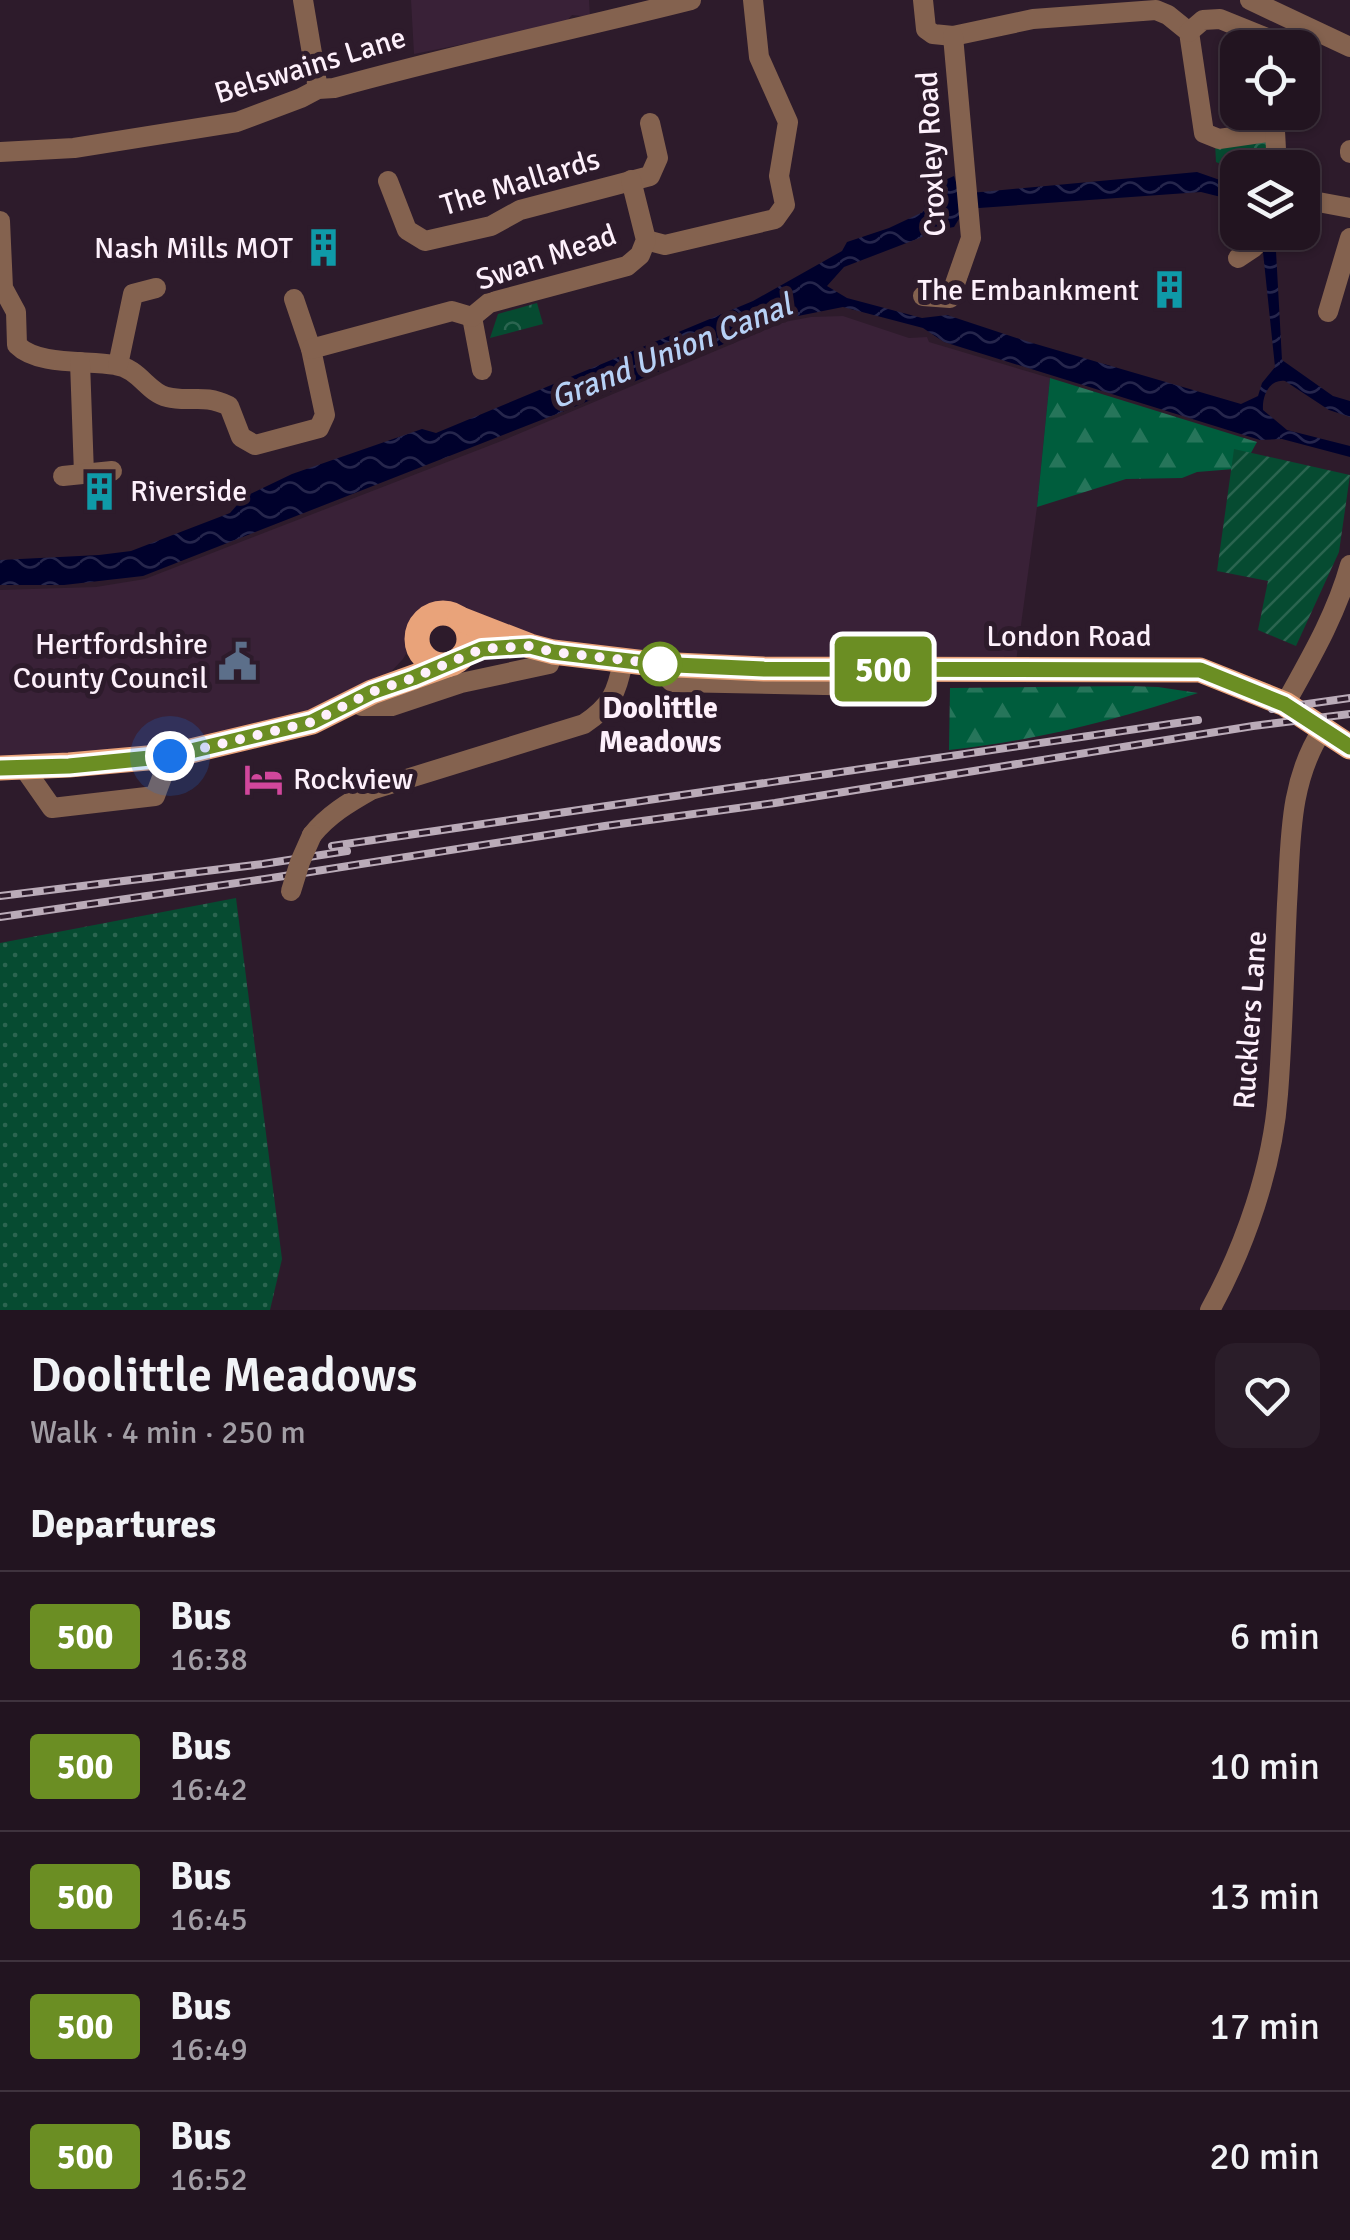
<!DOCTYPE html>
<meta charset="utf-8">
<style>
body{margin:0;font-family:Signika,sans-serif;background:#2a1d29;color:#f1f3f6;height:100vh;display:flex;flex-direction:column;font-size:38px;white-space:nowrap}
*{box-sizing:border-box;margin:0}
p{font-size:32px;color:#a29ea5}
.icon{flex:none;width:55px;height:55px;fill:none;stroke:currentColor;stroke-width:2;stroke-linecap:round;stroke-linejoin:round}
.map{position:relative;height:1310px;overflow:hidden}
.side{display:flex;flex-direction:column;background:#221420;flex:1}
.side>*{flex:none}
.badge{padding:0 20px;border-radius:8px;font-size:35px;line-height:65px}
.tools{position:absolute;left:1220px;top:30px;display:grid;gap:20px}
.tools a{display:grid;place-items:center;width:100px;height:100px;border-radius:20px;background:#221420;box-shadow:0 2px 8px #0004,0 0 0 2px #3f333e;font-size:50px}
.you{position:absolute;width:50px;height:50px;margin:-25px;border:8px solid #fff;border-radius:50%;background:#1a73e8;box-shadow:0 0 0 15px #1a73e833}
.map>.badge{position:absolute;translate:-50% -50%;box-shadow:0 0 0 5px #fff}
h2{padding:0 30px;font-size:38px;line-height:90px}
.round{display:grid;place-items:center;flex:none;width:105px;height:105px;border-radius:20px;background:#2a1d29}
.summary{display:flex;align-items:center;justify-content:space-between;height:170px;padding:0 30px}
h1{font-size:48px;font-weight:600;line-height:75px}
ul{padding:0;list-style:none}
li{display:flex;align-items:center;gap:30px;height:130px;padding:0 30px;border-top:2px solid #3f333e}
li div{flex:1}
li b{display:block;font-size:38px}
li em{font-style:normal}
li .badge{min-width:110px;font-weight:700;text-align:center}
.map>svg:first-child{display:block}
</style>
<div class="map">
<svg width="1350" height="1310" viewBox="0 0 1350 1310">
<defs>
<pattern id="grass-dots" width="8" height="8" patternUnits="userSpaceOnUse" patternTransform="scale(2.5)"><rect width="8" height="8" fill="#064b31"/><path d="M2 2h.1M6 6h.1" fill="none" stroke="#2b6550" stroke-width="1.8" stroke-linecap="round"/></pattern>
<pattern id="forest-firs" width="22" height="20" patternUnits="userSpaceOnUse" patternTransform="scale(2.5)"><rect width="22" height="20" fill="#005d3d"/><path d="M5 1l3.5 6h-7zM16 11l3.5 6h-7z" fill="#26755a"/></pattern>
<pattern id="park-crowns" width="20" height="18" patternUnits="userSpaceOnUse" patternTransform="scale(2.5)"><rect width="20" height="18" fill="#064b31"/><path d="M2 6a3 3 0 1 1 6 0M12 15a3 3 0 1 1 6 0" fill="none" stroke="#2b6550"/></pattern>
<pattern id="garden-furrows" width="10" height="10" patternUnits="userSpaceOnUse" patternTransform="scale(2.5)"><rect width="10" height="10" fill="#064b31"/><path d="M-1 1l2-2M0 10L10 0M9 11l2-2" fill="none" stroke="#2b6550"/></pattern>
<pattern id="water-waves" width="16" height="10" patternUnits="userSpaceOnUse" patternTransform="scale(2.5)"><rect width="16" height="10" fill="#00012c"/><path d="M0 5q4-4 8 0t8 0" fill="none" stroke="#26264c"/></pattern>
</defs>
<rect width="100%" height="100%" fill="#2d1b2b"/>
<!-- built -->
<g fill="#392137">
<polygon points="411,0 589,0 590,17 572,15 564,24 414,54"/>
<polygon points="843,316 909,338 927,337 929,342 1050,378 1037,507 1015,669 529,646 466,650 460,619 446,612 428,617 403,659 372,692 170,756 0,768 0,590 96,587 145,579 504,440 784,322 811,317"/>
</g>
<!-- grass -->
<polygon fill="url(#grass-dots)" points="236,898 282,1259 270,1310 0,1310 0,943"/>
<!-- forest -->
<g fill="url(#forest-firs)">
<polygon points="1050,378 1257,442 1247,460 1234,469 1197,472 1182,478 1126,479 1037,507"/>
<path d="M 1130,686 L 1158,687 L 1198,693 C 1117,720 1034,741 949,750 L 950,688 Z"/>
</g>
<!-- park -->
<g fill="url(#park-crowns)">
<polygon points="1268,142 1269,167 1238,168 1237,172 1216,162 1215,143"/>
<polygon points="537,303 543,324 490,338 498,314"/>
</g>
<!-- garden -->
<polygon fill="url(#garden-furrows)" points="1234,449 1350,475 1339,552 1296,646 1258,630 1268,581 1217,571"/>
<!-- water -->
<path fill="url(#water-waves)" d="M 1197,172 L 1237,186 L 1237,201 L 1201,192 L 965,209 L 954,227 L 943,229 L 844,267 L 827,286 L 847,298 L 922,318 L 947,315 L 1029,342 L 1241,404 L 1258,396 L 1262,383 L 1275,367 L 1261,233 L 1275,233 L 1282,360 L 1333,396 L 1350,401 L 1350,417 L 1329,410 L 1285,381 C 1269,379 1262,396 1263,410 L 1287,430 L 1350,446 L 1350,457 L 1282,439 L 1260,440 L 944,342 L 923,328 L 843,307 L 783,319 L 567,410 L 143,576 L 64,585 L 0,585 L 0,560 L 99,555 L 131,551 L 230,513 L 244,497 L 292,474 L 422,429 L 436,433 L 753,301 L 842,251 L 847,242 L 889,228 L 923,212 L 929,187 L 954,176 L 960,194 Z"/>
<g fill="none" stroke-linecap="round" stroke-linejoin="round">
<!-- minor -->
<g stroke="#84624f" stroke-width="20">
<polyline points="303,0 318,89"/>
<polyline points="923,0 926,29 933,34 953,36 1033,19 1156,10 1168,15 1189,32 1204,133 1219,139 1275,131"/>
<polyline points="1250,0 1350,47"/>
<polyline points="1189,32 1203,20 1220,19 1292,48"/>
<polyline points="1350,150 1350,153"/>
<path d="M 0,152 L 74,148 L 237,122 L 301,98 L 318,89 L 334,88 C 452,55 572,30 691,0"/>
<polyline points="1277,168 1275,131 1278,112"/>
<polyline points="388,181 407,230 425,241 491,226 520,210 650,176 658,158 650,123"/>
<polyline points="1302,199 1350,208"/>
<path d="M 0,221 L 3,288 L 16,312 L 17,345 C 38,366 86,360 115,365 C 139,368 148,393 167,397 C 191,403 202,393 229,406 L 241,437 L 255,445 L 319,428 L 325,415 L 311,349 L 294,299"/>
<polyline points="646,240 665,245 775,219 785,205 779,176 788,122 759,57 753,0"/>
<polyline points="1238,258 1253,248 1269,232"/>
<polyline points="923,296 950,298 971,238 953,36"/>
<polyline points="1328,312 1350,238"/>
<polyline points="472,317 482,370"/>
<polyline points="311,349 452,311 472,317 489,303 627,266 640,255 646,240 631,180"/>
<polyline points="80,362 84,474"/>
<polyline points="118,365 133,294 156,288"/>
<polyline points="63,476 112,471"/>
<polyline points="654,664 672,682 924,687"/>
<polyline points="352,701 362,706 392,706 461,683 549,664 553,652"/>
<path d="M 1285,704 C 1310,659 1336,615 1350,565"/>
<polyline points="24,768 52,808 155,796 170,756"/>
<path d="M 312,835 C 328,815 348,803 371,790 L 584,724 C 611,706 617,693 623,661"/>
<path d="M 1210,1310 C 1245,1247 1273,1166 1278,1094 C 1283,1031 1284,967 1287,904 C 1291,842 1288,782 1323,729"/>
</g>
<!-- major -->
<g stroke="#e9a37a" stroke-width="25">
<circle cx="443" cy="639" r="26"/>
<polyline points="460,619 530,646 553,652 654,664 764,669 1200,670 1285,704 1350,747"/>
<polyline points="0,768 69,765 170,756 312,722 372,692 447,665"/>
</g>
<defs>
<g id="rail">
<polyline points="1272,709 1350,698"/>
<polyline points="332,846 1198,720"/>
<polyline points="0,896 263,864 347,851"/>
<polyline points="0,917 265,879 605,826 775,803 1253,726 1350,714"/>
</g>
</defs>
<!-- rail casing -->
<use href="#rail" stroke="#baabb8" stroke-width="8"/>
<!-- rail -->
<use href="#rail" stroke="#2d1b2b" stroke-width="4" stroke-dasharray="11" stroke-linecap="butt"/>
<!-- minor-bridge -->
<polyline stroke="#84624f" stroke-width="20" points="291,891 300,862 312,835"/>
</g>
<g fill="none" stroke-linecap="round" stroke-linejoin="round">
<defs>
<polyline id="line" points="0,768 69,766 170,756 312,722 372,692 413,678 482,649 530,646 553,652 654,664 764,669 1200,670 1284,704 1350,747"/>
</defs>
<!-- line casing -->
<use href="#line" stroke="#fff" stroke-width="22"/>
<!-- line -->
<use href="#line" stroke="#6b8e23" stroke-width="15"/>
<!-- walk -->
<polyline stroke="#fdf0fb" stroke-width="10" stroke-dasharray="0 18" points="170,756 312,722 372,692 413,678 482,649 530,646 553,652 660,664"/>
</g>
<!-- icons -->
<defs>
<symbol id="building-bare" viewBox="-9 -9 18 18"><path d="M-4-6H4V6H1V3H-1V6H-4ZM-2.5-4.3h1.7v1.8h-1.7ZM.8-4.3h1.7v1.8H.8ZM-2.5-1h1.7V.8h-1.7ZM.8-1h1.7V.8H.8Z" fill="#0f9aa8" stroke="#2d1b2b" stroke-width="2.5" paint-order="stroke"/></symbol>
<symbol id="civic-bare" viewBox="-9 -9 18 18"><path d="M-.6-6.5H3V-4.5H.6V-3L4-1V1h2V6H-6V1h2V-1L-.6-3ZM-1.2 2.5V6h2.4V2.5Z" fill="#5c6f8a" stroke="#2d1b2b" stroke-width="2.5" paint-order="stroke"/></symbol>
<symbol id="hotel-bare" viewBox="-9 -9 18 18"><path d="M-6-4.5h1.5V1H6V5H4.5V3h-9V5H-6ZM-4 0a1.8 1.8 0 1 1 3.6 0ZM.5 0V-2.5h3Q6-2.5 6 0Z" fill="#d1479c" stroke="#2d1b2b" stroke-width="2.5" paint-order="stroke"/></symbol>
</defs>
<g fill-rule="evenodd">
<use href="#building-bare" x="296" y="220" width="55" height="55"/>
<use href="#building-bare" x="1142" y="262" width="55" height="55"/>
<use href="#building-bare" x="72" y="464" width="55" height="55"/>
<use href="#civic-bare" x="210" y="634" width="55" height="55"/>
<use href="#hotel-bare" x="236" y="752" width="55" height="55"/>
</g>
<!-- markers -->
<circle fill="#fff" stroke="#6b8e23" stroke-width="5" cx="660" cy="664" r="20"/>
<g text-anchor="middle" stroke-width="10" stroke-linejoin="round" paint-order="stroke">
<!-- street labels -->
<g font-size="30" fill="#fdf0fb" stroke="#2d1b2b">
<text transform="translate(310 65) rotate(-17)" y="10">Belswains Lane</text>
<text transform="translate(931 154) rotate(-93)" y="10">Croxley Road</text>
<text transform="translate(520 182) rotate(-17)" y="10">The Mallards</text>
<text transform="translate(546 257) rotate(-19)" y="10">Swan Mead</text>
<text x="1069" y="646">London Road</text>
<text transform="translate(1250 1020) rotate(-86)" y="10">Rucklers Lane</text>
</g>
<!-- poi labels -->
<g font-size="30" fill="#fdf0fb" stroke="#2d1b2b" text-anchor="end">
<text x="293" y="258">Nash Mills MOT</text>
<text x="1139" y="300">The Embankment</text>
<text x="130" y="501" text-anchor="start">Riverside</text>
<text x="208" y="654">Hertfordshire<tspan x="208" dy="34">County Council</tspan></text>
<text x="293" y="789" text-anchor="start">Rockview</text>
</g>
<!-- stop labels -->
<g font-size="30" font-weight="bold" fill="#fdf0fb" stroke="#2d1b2b">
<text x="660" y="718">Doolittle<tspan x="660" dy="34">Meadows</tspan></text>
</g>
<!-- water labels -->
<g font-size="32" font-style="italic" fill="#b7d1f6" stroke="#2d1b2b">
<text transform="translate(671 351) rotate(-22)" y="11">Grand Union Canal</text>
</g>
</g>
</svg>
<div class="tools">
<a><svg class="icon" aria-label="locate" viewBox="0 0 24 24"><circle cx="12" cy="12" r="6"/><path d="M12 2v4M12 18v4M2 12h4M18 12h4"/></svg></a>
<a><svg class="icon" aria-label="layers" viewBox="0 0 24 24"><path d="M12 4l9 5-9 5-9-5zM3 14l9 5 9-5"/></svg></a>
</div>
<div class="you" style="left:170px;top:756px"></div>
<b class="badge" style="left:883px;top:669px;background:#6b8e23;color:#fff">500</b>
</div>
<section class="side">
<div class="summary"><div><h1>Doolittle Meadows</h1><p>Walk · 4 min · 250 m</p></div><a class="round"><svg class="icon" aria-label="heart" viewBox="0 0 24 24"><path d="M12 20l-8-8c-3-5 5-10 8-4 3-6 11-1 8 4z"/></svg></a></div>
<h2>Departures</h2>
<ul>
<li><span class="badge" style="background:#6b8e23;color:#fff">500</span><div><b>Bus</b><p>16:38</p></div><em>6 min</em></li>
<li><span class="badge" style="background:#6b8e23;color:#fff">500</span><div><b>Bus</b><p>16:42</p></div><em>10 min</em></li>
<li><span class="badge" style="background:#6b8e23;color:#fff">500</span><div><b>Bus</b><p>16:45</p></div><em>13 min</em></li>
<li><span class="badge" style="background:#6b8e23;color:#fff">500</span><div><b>Bus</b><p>16:49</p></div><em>17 min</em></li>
<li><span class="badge" style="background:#6b8e23;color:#fff">500</span><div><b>Bus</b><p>16:52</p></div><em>20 min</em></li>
</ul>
</section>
